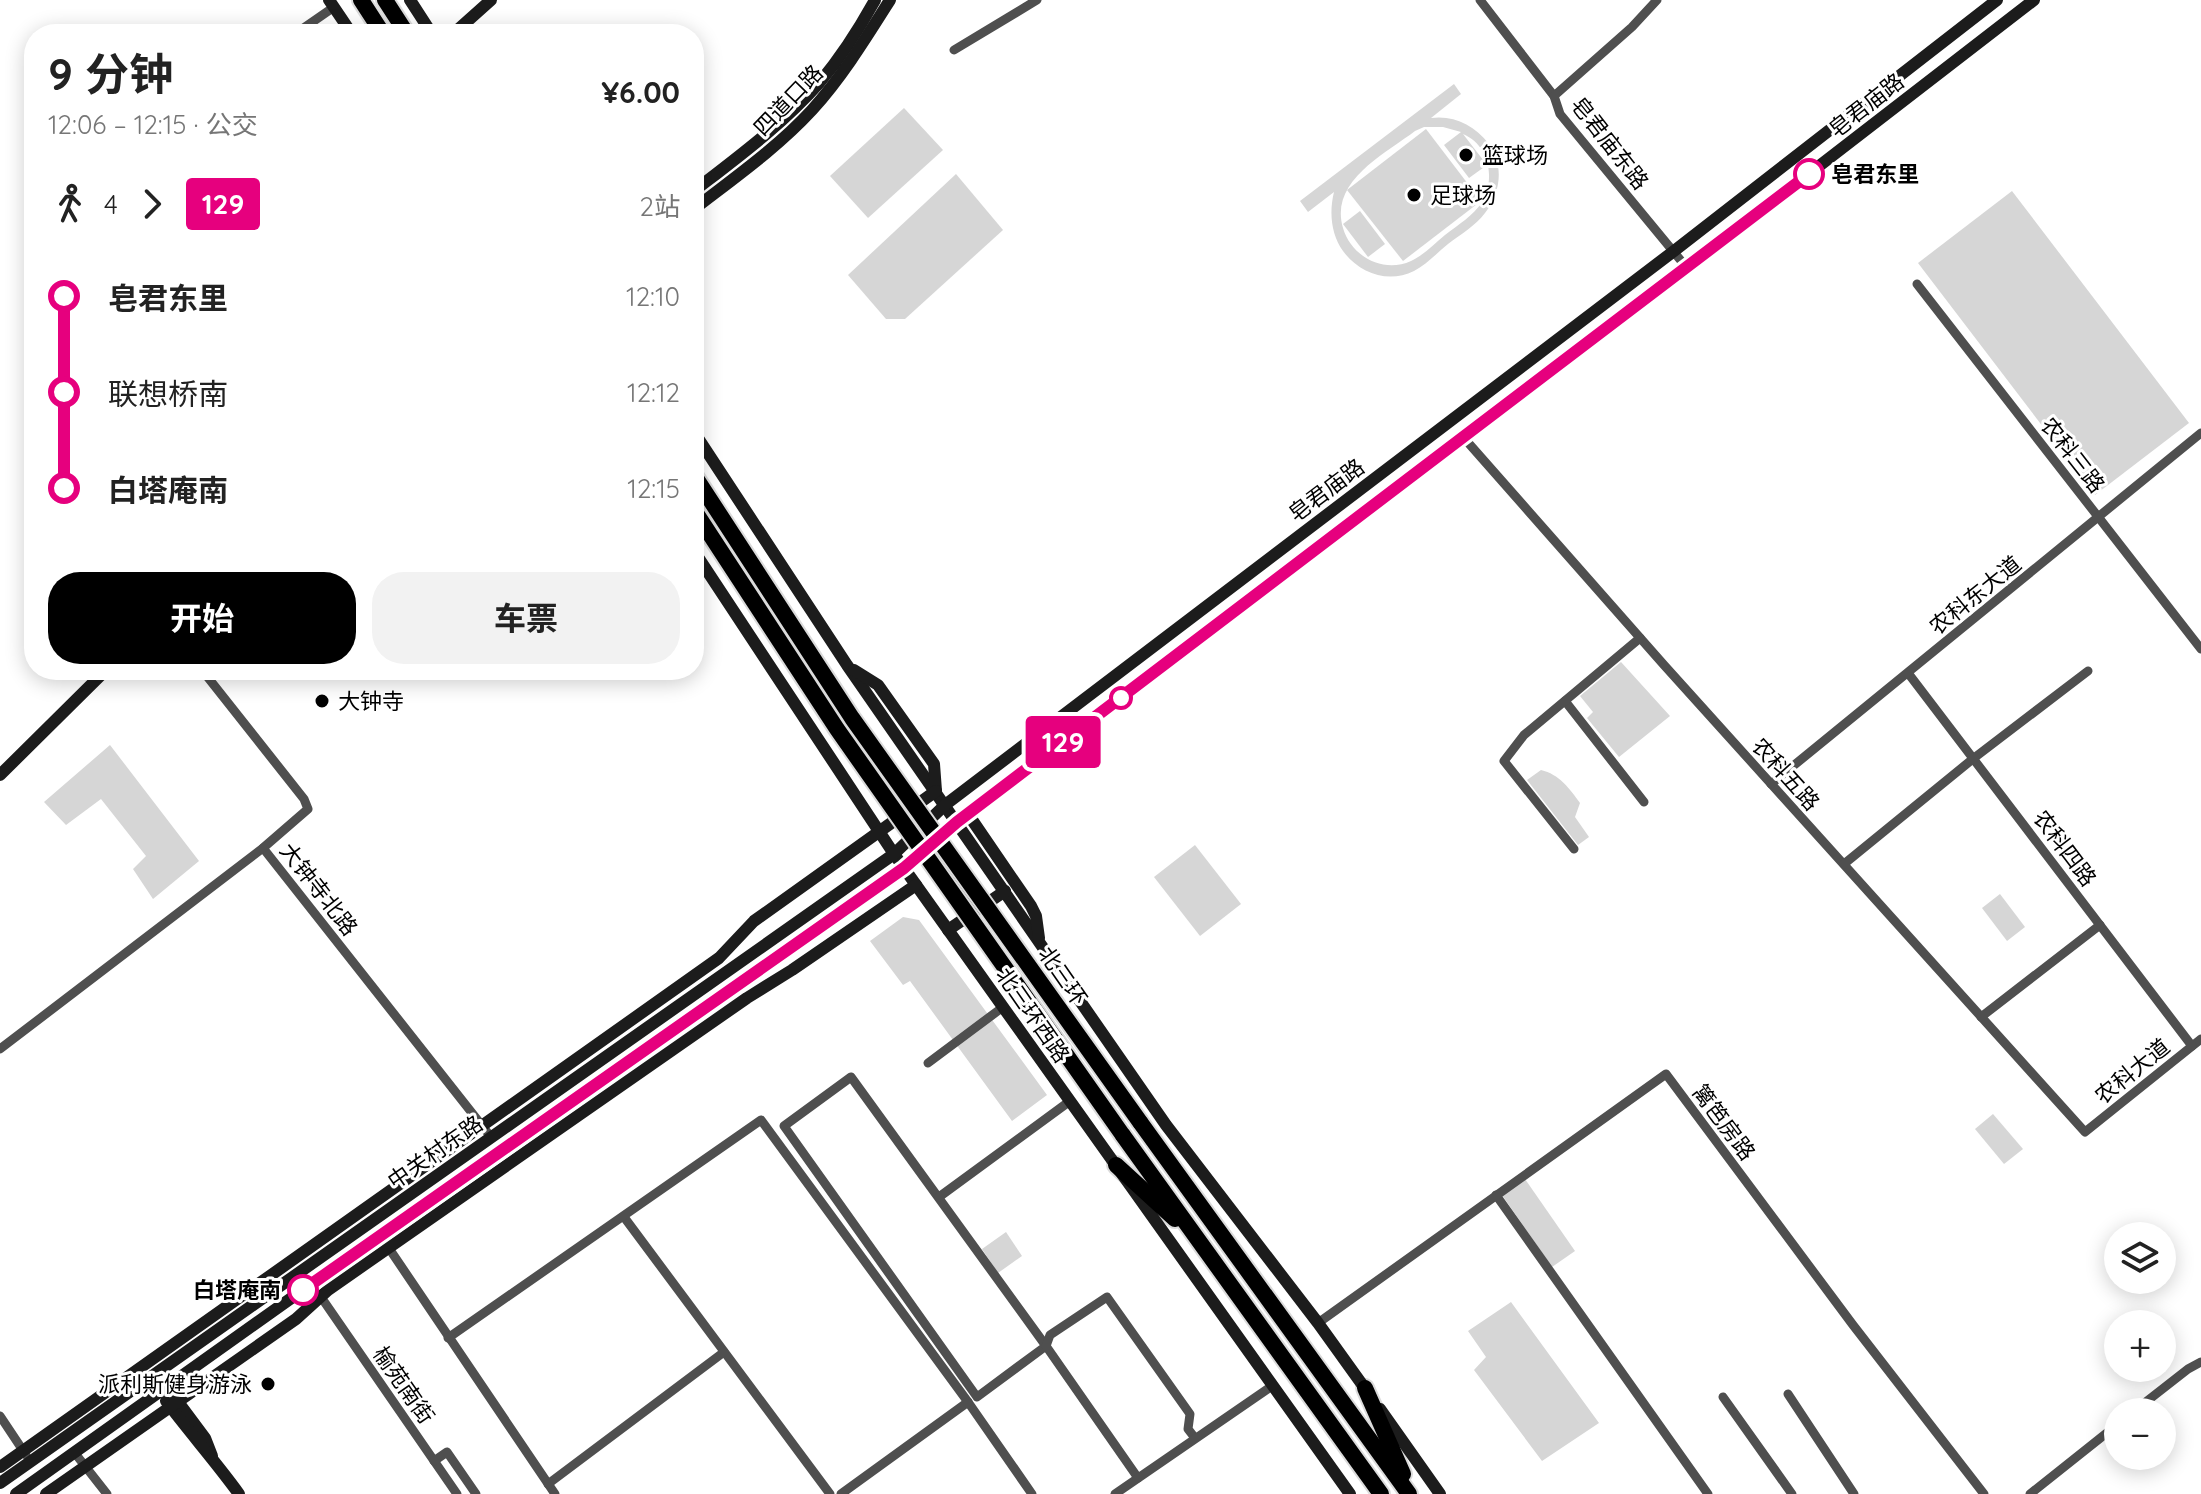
<!DOCTYPE html>
<html lang="zh">
<meta charset="utf-8">
<style>
body{margin:0;font-family:Quicksand,"Noto Sans SC",sans-serif;background:#f2f2f2;color:#222;height:100vh;display:flex;flex-direction:column;font-size:30px;white-space:nowrap}
*{box-sizing:border-box;margin:0}
p{font-size:26px;color:#767676}
.icon{flex:none;width:44px;height:44px;fill:none;stroke:currentColor;stroke-width:2;stroke-linecap:round;stroke-linejoin:round}
.map{position:relative;flex:1;overflow:hidden}
.sheet{position:absolute;left:24px;top:24px;width:680px;height:656px;display:flex;flex-direction:column;background:#fff;border-radius:32px;box-shadow:0 4px 20px #0003}
.sheet>*{flex:none}
.badge{padding:0 16px;border-radius:6px;font-size:28px;line-height:52px}
.tools{position:absolute;left:2104px;top:1222px;display:grid;gap:16px}
.tools a{display:grid;place-items:center;width:72px;height:72px;border-radius:50%;background:#fff;box-shadow:0 4px 20px #0003;font-size:40px}
.map>.badge{position:absolute;translate:-50% -50%;box-shadow:0 0 0 4px #fff}
.legs{display:flex;align-items:center;gap:12px;height:88px;padding:0 24px;font-size:26px}
.legs p{margin-inline-start:auto}
.summary{display:flex;align-items:center;justify-content:space-between;height:136px;padding:0 24px}
h1{font-size:44px;font-weight:700;line-height:60px}
.button{display:flex;gap:16px;margin-top:auto;padding:16px 24px}
.button a{flex:1;height:92px;border-radius:32px;background:#000;color:#fff;font-size:32px;font-weight:700;line-height:92px;text-align:center}
.button a+a{background:#f2f2f2;color:#222}
ul{padding:0 24px;list-style:none}
li{display:flex;align-items:center;gap:28px;height:96px;font-size:30px}
li i{display:grid;place-items:center;width:12px;height:100%;margin:0 10px;background:currentColor}
li i::after{content:'';width:20px;height:20px;margin:-10px;border:6px solid;border-radius:50%;background:#fff}
li p{margin-inline-start:auto}
li:first-child i{background:linear-gradient(#0000 50%,currentColor 0)}
li:last-child i{background:linear-gradient(currentColor 50%,#0000 0)}
.map>svg:first-child{display:block}
</style>
<div class="map">
<svg width="2201" height="1494" viewBox="0 0 2201 1494">
<rect width="100%" height="100%" fill="#fff"/>
<!-- green -->
<g fill="#d6d6d6" fill-rule="evenodd">
<path d="M 1454,84 L 1461,94 L 1431,118 C 1454,115 1474,125 1489,144 C 1504,165 1501,193 1485,213 C 1476,225 1460,235 1448,244 C 1437,253 1426,265 1414,271 C 1388,284 1359,273 1343,251 C 1331,234 1329,212 1334,192 L 1308,212 L 1300,201 ZM 1424,127 L 1443,127 L 1461,132 L 1444,145 L 1469,178 L 1487,165 L 1463,134 C 1489,145 1496,178 1482,202 C 1474,215 1458,225 1445,235 C 1435,243 1424,255 1411,261 C 1383,274 1351,256 1343,228 C 1329,181 1385,154 1415,131 Z"/>
<polygon points="904,108 943,150 868,218 830,176"/>
<polygon points="1426,129 1481,201 1403,261 1347,190"/>
<polygon points="956,174 1003,230 905,319 886,319 848,275"/>
<polygon points="2012,191 2189,423 2095,495 1918,263"/>
<polygon points="1360,211 1385,244 1368,257 1343,224"/>
<polygon points="1621,662 1670,716 1619,757 1587,718 1593,712 1580,696"/>
<polygon points="110,745 199,861 153,899 133,869 146,856 101,799 66,825 44,802"/>
<path d="M 1541,770 C 1559,774 1570,789 1580,803 L 1575,817 L 1589,837 L 1578,845 L 1527,780 Z"/>
<polygon points="1195,845 1241,904 1200,936 1154,877"/>
<polygon points="2000,894 2025,927 2007,941 1982,908"/>
<polygon points="903,917 919,920 1047,1095 1012,1121 910,981 903,985 870,941"/>
<polygon points="1993,1114 2023,1149 2004,1164 1975,1129"/>
<polygon points="1525,1179 1575,1251 1552,1267 1502,1195"/>
<polygon points="1006,1232 1022,1256 998,1273 982,1249"/>
<polygon points="1511,1302 1599,1423 1542,1461 1474,1370 1486,1357 1468,1331"/>
</g>
<g fill="none" stroke-linecap="round" stroke-linejoin="round">
<defs>
<g id="highway">
<polyline points="361,0 383,34"/>
<polyline points="385,0 407,34"/>
<polyline points="1140,1122 1409,1494"/>
<polyline points="1122,1134 1381,1494"/>
<polyline points="1116,1165 1175,1219"/>
<polyline points="1365,1388 1403,1474"/>
</g>
</defs>
<!-- highway casing -->
<use href="#highway" stroke="#dbdbdb" stroke-width="20"/>
<!-- street -->
<g stroke="#4f4f4f" stroke-width="9">
<polyline points="1480,0 1554,96 1560,114 1687,268"/>
<polyline points="295,34 334,7"/>
<polyline points="954,50 1037,0"/>
<polyline points="1554,96 1632,27 1657,0"/>
<polyline points="1917,284 2201,649"/>
<polyline points="1464,438 1664,665 2085,1132 2201,1039"/>
<polyline points="1908,673 2192,1046"/>
<polyline points="1565,701 1644,802"/>
<polyline points="1771,784 2201,433"/>
<polyline points="263,848 491,1137"/>
<polyline points="1574,849 1504,761 1524,735 1640,638"/>
<polyline points="1844,864 1974,758 2088,671"/>
<polyline points="1981,1017 2100,925"/>
<polyline points="0,1049 263,848 308,809 304,799 202,670"/>
<polyline points="928,1063 1003,1007"/>
<polygon points="851,1077 1046,1346 977,1397 784,1126"/>
<polyline points="1496,1195 1708,1494"/>
<polyline points="939,1197 1070,1101"/>
<polyline points="624,1217 830,1494"/>
<polyline points="380,1235 555,1494"/>
<polyline points="321,1297 457,1494"/>
<polyline points="1318,1323 1666,1074 1853,1325 1984,1494"/>
<polyline points="448,1338 761,1120 968,1402 1032,1494"/>
<polyline points="1788,1394 1854,1494"/>
<polyline points="1723,1397 1792,1494"/>
<polyline points="2133,1412 2188,1369 2201,1362"/>
<polyline points="0,1416 26,1455"/>
<polyline points="74,1452 107,1494"/>
<polyline points="434,1461 447,1452 476,1494"/>
<polyline points="1138,1478 1046,1346 1050,1335 1107,1297 1190,1414 1188,1429 1195,1438"/>
<polyline points="548,1484 724,1352"/>
<polyline points="841,1494 968,1402"/>
<polyline points="1115,1494 1272,1386"/>
<polyline points="2030,1494 2118,1424"/>
</g>
<!-- secondary -->
<g stroke="#1c1c1c" stroke-width="12">
<polyline points="329,0 352,34"/>
<polyline points="410,0 432,34"/>
<polyline points="453,34 491,0"/>
<path d="M 694,191 C 738,157 783,124 820,82 C 841,57 859,29 875,0"/>
<path d="M 694,209 C 734,178 777,148 812,110 C 842,77 866,38 890,0"/>
<polyline points="694,432 847,665 1166,1125 1318,1323 1369,1394"/>
<polyline points="694,551 894,854 1350,1494"/>
<polyline points="854,670 878,685 934,764 936,791"/>
<polyline points="0,775 106,670"/>
<polyline points="906,813 976,911"/>
<polyline points="968,814 1031,906 1036,916 1039,938"/>
<polyline points="948,930 1005,891"/>
<polyline points="167,1387 205,1438 212,1456"/>
<path d="M 166,1401 C 190,1433 216,1462 239,1494"/>
<polyline points="1380,1409 1440,1494"/>
<polyline points="0,1467 719,958 754,921 936,791"/>
<polyline points="0,1483 894,854 945,805 1674,251 1997,0"/>
<polyline points="16,1494 380,1235 904,868 957,822 1687,268 2034,0"/>
<polyline points="46,1494 296,1319 328,1290 747,998 792,970 916,885"/>
</g>
<!-- highway -->
<use href="#highway" stroke="#000" stroke-width="16"/>
<defs>
<g id="highway-bridge">
<polyline points="694,475 852,718 1140,1122"/>
<polyline points="694,510 837,729 1122,1134"/>
</g>
</defs>
<!-- highway-bridge casing -->
<use href="#highway-bridge" stroke="#dbdbdb" stroke-width="20" stroke-linecap="butt"/>
<!-- highway-bridge -->
<use href="#highway-bridge" stroke="#000" stroke-width="16"/>
</g>
<g fill="none" stroke-linecap="round" stroke-linejoin="round">
<defs>
<polyline id="line-1" points="303,1290 904,868 957,822 1809,174"/>
</defs>
<!-- line-1 casing -->
<use href="#line-1" stroke="#fff" stroke-width="18"/>
<!-- line-1 -->
<use href="#line-1" stroke="#e6007e" stroke-width="12"/>
</g>
<!-- markers -->
<g fill="#000" stroke="#fff" stroke-width="3">
<circle cx="1466" cy="155" r="8"/>
<circle cx="1414" cy="195" r="8"/>
<circle cx="322" cy="701" r="8"/>
<circle cx="268" cy="1384" r="8"/>
</g>
<g fill="#fff" stroke="#e6007e" stroke-width="4">
<circle cx="1809" cy="174" r="14"/>
<circle cx="1121" cy="698" r="10"/>
<circle cx="303" cy="1290" r="14"/>
</g>
<g text-anchor="middle" stroke-width="6" stroke-linejoin="round" paint-order="stroke">
<!-- street labels -->
<g font-size="22" fill="#000" stroke="#fff">
<text transform="translate(788 100) rotate(-46)" y="8">四道口路</text>
<text transform="translate(1866 105) rotate(-38)" y="8">皂君庙路</text>
<text transform="translate(1610 143) rotate(52)" y="8">皂君庙东路</text>
<text transform="translate(2073 455) rotate(52)" y="8">农科三路</text>
<text transform="translate(1326 490) rotate(-37)" y="8">皂君庙路</text>
<text transform="translate(1975 595) rotate(-39)" y="8">农科东大道</text>
<text transform="translate(1786 774) rotate(48)" y="8">农科五路</text>
<text transform="translate(2065 848) rotate(53)" y="8">农科四路</text>
<text transform="translate(319 889) rotate(52)" y="8">大钟寺北路</text>
<text transform="translate(1063 976) rotate(55)" y="8">北三环</text>
<text transform="translate(1033 1015) rotate(55)" y="8">北三环西路</text>
<text transform="translate(2132 1071) rotate(-39)" y="8">农科大道</text>
<text transform="translate(1724 1122) rotate(53)" y="8">篱笆房路</text>
<text transform="translate(435 1152) rotate(-35)" y="8">中关村东路</text>
<text transform="translate(404 1385) rotate(55)" y="8">榆苑南街</text>
</g>
<!-- poi labels -->
<g font-size="22" fill="#000" stroke="#fff" text-anchor="start">
<text x="1482" y="163">篮球场</text>
<text x="1430" y="203">足球场</text>
<text x="338" y="709">大钟寺</text>
<text x="252" y="1392" text-anchor="end">派利斯健身游泳</text>
</g>
<!-- stop labels -->
<g font-size="22" font-weight="bold" fill="#000" stroke="#fff" text-anchor="start">
<text x="1831" y="182">皂君东里</text>
<text x="281" y="1298" text-anchor="end">白塔庵南</text>
</g>
</g>
</svg>
<div class="tools">
<a><svg class="icon" aria-label="layers" viewBox="0 0 24 24"><path d="M12 4l9 5-9 5-9-5zM3 14l9 5 9-5"/></svg></a>
<a>+</a>
<a>−</a>
</div>
<b class="badge" style="left:1063px;top:742px;background:#e6007e;color:#fff">129</b>
<section class="sheet">
<div class="summary"><div><h1>9 分钟</h1><p>12:06 – 12:15 · 公交</p></div><b>¥6.00</b></div>
<div class="legs"><svg class="icon" aria-label="walk" viewBox="0 0 24 24"><circle cx="13" cy="4" r="2"/><path d="M13 8l-2 6 4 7M11 14l-3 7M7 12l3-4h3l4 4"/></svg>4<svg class="icon" aria-label="forward" viewBox="0 0 24 24"><path d="M9 5l7 7-7 7"/></svg><b class="badge" style="background:#e6007e;color:#fff">129</b><p>2站</p></div>
<ul>
<li><i style="color:#e6007e"></i><b>皂君东里</b><p>12:10</p></li>
<li><i style="color:#e6007e"></i><span>联想桥南</span><p>12:12</p></li>
<li><i style="color:#e6007e"></i><b>白塔庵南</b><p>12:15</p></li>
</ul>
<div class="button"><a>开始</a><a>车票</a></div>
</section>
</div>
